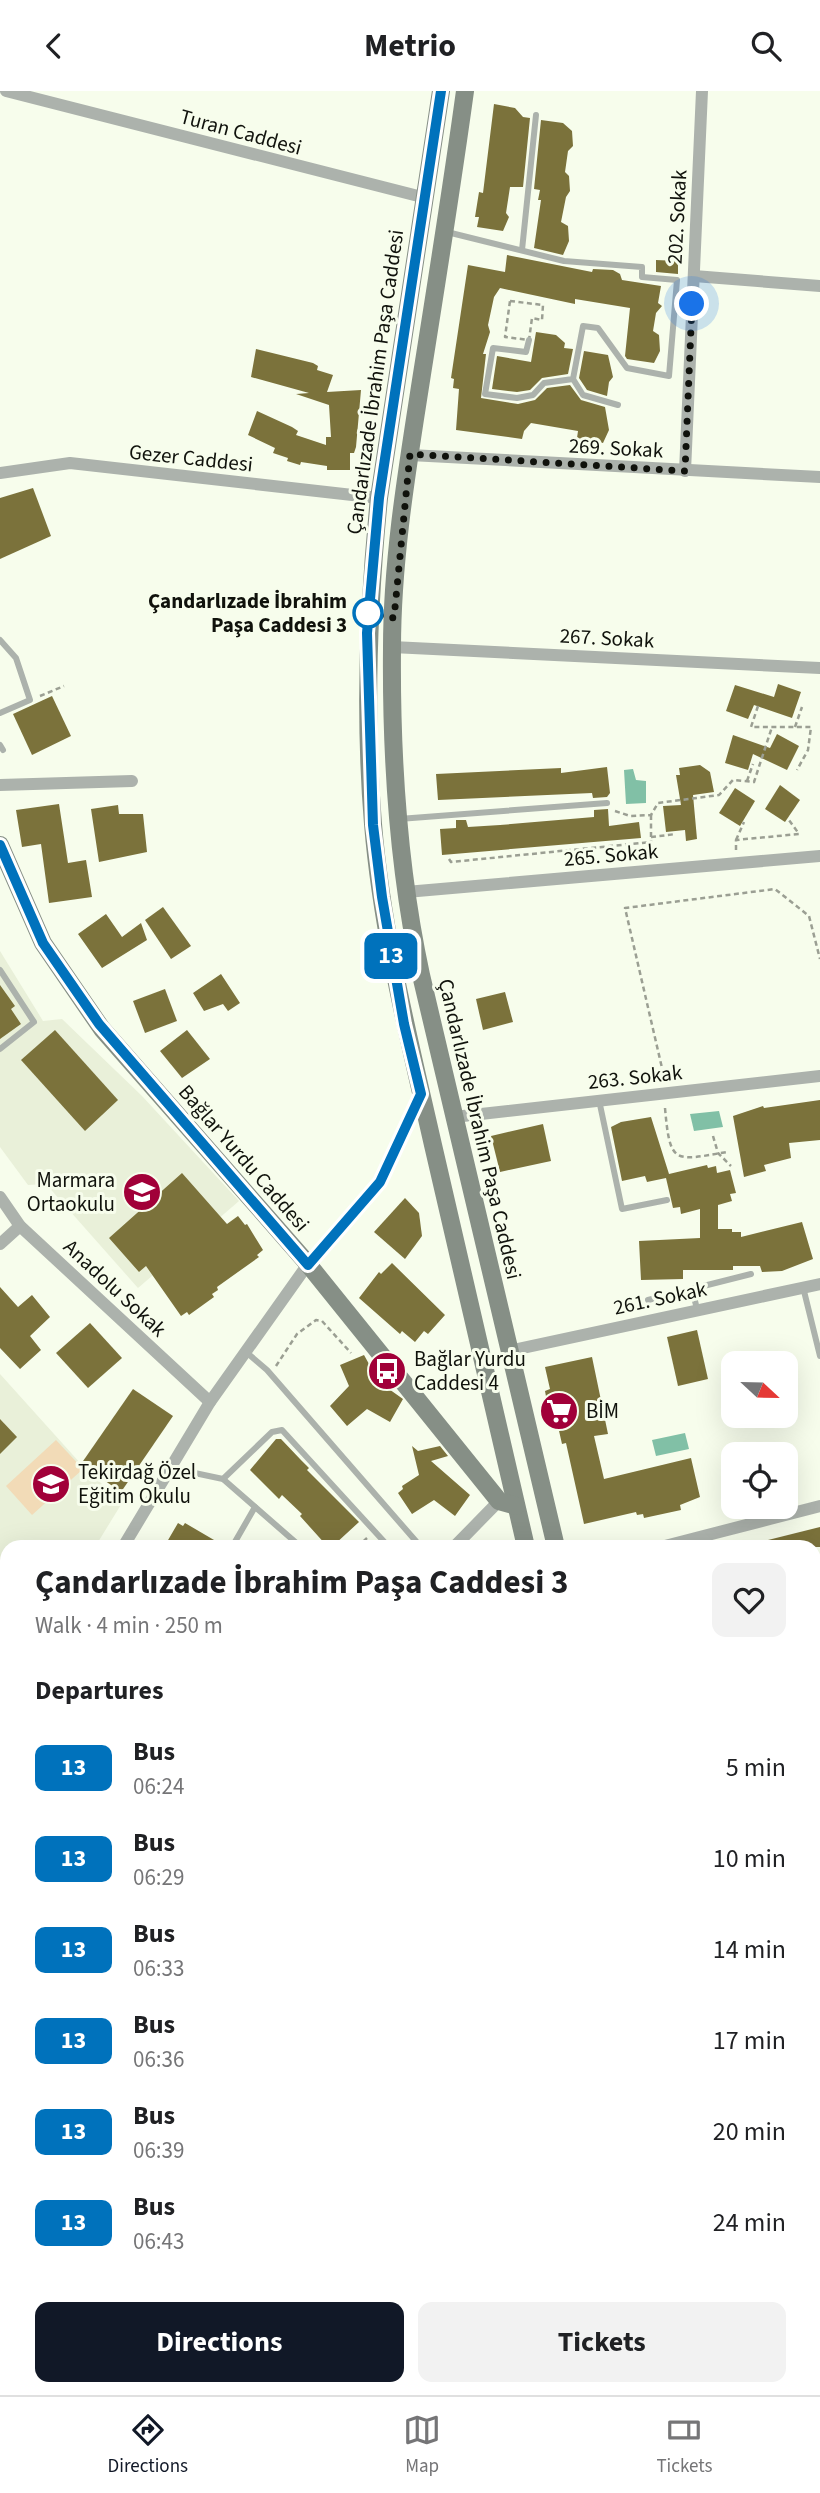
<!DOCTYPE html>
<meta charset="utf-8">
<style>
body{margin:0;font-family:"Source Sans 3",sans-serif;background:#f2f2f2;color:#202124;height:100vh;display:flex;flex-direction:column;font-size:26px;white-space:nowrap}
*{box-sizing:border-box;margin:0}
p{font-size:23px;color:#757577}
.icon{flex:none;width:38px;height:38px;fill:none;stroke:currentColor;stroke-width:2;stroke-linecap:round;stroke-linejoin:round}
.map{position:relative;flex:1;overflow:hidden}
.panel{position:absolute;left:0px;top:1449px;width:821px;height:856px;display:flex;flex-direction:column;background:#fff;border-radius:21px 21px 0 0;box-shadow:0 7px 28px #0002}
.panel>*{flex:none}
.badge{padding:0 14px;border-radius:10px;font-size:24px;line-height:46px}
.needle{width:46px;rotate:112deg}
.tools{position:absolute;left:721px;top:1260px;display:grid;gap:14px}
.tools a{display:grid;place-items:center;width:77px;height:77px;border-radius:14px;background:#fff;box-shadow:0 7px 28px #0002;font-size:35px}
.you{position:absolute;width:35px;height:35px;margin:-18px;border:5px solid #fff;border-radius:50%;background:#1a73e8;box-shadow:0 0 0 10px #1a73e833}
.map>.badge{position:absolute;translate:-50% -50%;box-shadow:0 0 0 4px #fff}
h2{padding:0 35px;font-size:26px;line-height:63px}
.round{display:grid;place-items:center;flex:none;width:74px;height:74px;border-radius:14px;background:#f2f2f2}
.headline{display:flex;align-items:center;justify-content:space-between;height:119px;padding:0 35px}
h1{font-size:33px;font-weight:700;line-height:52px}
.primary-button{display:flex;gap:14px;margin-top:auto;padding:14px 35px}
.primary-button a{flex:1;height:80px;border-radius:14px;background:#111827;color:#fff;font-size:28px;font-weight:700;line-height:80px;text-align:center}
.primary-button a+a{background:#f2f2f2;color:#202124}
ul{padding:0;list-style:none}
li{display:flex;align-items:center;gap:21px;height:91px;padding:0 35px}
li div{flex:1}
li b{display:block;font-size:26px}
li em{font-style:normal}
li .badge{min-width:77px;font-weight:700;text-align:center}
header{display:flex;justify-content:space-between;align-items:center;height:91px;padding:0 35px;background:#fff;font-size:32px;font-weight:700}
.tab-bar{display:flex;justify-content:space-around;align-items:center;height:98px;border-top:2px solid #e0e0e0;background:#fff;font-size:19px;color:#757577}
.tab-bar a{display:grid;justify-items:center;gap:4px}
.tab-bar .current{color:#111827}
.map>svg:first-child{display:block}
</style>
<header><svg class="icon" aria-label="back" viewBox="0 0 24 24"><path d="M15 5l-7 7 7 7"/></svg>Metrio<svg class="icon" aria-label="search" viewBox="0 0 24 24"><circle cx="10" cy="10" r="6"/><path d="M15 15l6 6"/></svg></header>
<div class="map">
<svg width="820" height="2304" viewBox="0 0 820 2304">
<rect width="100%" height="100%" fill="#f7fdec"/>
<!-- built -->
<g fill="#e9f0d9">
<polygon points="0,860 43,930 62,928 142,1005 239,1110 138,1197 46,1093 28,1094 0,1056"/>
<polygon points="0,1283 81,1373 122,1412 95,1456 7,1456 7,1495 0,1488"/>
</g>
<!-- green -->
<polygon fill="#f2dbb7" points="56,1349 83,1378 32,1424 6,1395"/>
<!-- water -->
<g fill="#81c0a6">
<polygon points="633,678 636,689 646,690 646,712 626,713 624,679"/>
<polygon points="719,1020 723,1036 694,1040 690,1023"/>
<polygon points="685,1342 689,1358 656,1365 652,1349"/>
</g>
<!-- building -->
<g fill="#7b723b">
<polygon points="494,13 515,17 523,26 530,27 523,96 510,96 506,122 509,126 503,140 477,136 479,126 475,126 479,101 483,102"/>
<polygon points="541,29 563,32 572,40 573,55 568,60 565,81 569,85 570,100 566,106 561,131 568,135 569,150 563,164 534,157 541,109 538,109 540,99 534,98"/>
<polygon points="507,164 592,181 593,178 613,179 620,183 622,189 661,195 658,212 662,215 656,222 653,240 659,244 660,260 654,272 627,268 625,265 630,217 575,208 575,213 500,197 494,206 488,234 490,241 483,263 486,263 481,307 518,313 535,309 547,297 570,294 581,309 605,316 609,339 603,352 577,347 578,340 531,332 524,340 522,348 456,339 459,298 453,297 454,288 451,287 468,174 505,181"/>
<polygon points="656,169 678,170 678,183 656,181"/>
<polygon points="536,241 556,244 565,252 564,257 573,258 568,283 542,287 530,299 517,301 492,298 497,265 531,271"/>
<polygon points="256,258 313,272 318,275 317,279 333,284 327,301 361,299 356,356 354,362 350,362 350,379 327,379 327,375 301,371 300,374 287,370 288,367 273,362 275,357 248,344 257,320 292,336 298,340 296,344 326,354 326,346 331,346 329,314 296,303 309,302 251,286"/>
<polygon points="584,260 608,264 613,286 609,291 607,305 587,299 579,287"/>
<polygon points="33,397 51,445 0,468 0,407"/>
<polygon points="778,593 801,601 792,627 754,614 748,628 726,620 735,594 774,606"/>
<polygon points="52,605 71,645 32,664 13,623"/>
<polygon points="777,643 799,655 787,679 753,663 748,679 725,672 733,644 770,657"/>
<polygon points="700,674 710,681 714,701 693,704 697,748 686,750 685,739 666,741 663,715 681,714 676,684 680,684 679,677"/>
<polygon points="607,676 610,702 607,706 593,707 592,702 438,709 436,683 561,677 561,682"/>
<polygon points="780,694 800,709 785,731 765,718"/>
<polygon points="735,697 755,710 740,735 719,722"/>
<polygon points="59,713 68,772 86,769 92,806 49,812 41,753 22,756 16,719"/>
<polygon points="118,714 119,723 143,723 147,761 99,771 91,718"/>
<polygon points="608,718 609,735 639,731 641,747 442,764 440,738 456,737 456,729 466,729 468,736 500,734 594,726 594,719"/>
<polygon points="163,816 191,855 171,868 145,829"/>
<polygon points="106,823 122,846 141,832 147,849 102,877 78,843"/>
<polygon points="221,883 240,912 228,920 223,913 204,920 193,902"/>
<polygon points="0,894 15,915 11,918 21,933 0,948"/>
<polygon points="165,898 177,930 145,942 133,910"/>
<polygon points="505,901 513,931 483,939 476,908"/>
<polygon points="55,939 118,1009 85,1040 21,969"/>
<polygon points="187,939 210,968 182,987 160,960"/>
<polygon points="820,1009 820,1049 789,1052 791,1067 764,1074 766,1080 744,1086 733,1025 763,1015 764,1017"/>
<polygon points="651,1026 669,1083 707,1074 708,1077 716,1075 717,1082 730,1079 736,1102 730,1103 732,1110 718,1114 718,1138 732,1138 732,1141 741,1141 741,1146 802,1131 813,1168 782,1180 762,1181 760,1175 733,1175 733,1179 683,1179 683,1188 641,1189 639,1150 700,1147 700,1118 681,1123 680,1116 673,1117 666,1087 647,1091 645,1085 622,1090 611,1036 621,1031"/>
<polygon points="543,1033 551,1070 500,1081 491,1045"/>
<polygon points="182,1082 227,1133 238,1125 245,1134 247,1133 263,1159 257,1164 259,1166 217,1196 218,1199 212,1203 214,1206 189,1224 187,1221 181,1225 146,1175 139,1181 109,1147"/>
<polygon points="405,1107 419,1122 422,1145 405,1168 374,1141"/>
<polygon points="392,1172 445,1224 428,1243 424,1240 415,1251 402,1240 400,1243 359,1207 379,1181 381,1183"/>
<polygon points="0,1196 18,1216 32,1204 50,1226 30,1245 41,1259 20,1278 0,1257"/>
<polygon points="90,1232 122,1267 88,1297 56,1262"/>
<polygon points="697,1239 708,1288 678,1295 667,1246"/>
<polygon points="364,1264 379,1291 403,1308 390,1331 367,1318 347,1335 330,1315 349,1295 340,1274"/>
<polygon points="592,1266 608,1343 594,1345 604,1388 691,1367 700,1406 680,1414 681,1419 644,1427 643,1423 637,1424 636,1421 584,1433 566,1352 562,1353 557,1331 551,1332 545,1300 550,1298 545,1276"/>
<polygon points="133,1298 173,1325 121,1401 81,1373"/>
<polygon points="0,1328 17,1346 0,1363"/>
<polygon points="276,1348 281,1348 300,1368 309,1377 307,1379 359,1431 334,1454 331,1451 327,1455 300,1425 302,1423 282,1404 279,1408 250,1379"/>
<polygon points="412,1355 418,1360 440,1355 448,1365 431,1370 470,1404 455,1425 434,1409 412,1423 398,1402 403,1398 402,1395 419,1384"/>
<polygon points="178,1432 183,1435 185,1432 226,1456 164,1456"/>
<polygon points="820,1436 820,1456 761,1456 760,1451"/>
</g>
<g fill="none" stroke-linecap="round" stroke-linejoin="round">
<!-- path -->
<g stroke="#9b9f93" stroke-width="2.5" stroke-dasharray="5 3.5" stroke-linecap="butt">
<polygon points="510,210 543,214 542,229 532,227 529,249 505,246"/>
<polyline points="40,605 64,595"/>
<polyline points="758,615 751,636 811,636 808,659 797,679"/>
<polyline points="795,636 802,616"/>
<polyline points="747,690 753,673"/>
<polyline points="615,720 630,725 651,724 658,712 719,704 733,689 754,691 772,636"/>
<polyline points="651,724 651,766"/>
<polyline points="651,746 676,743"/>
<polyline points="736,749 744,731"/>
<polyline points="736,759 736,749 799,743 789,729"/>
<polyline points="449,768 451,771 651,751"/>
<polyline points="674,986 662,977 625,817 775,798 809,825 820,868"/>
<path d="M 665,1017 C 670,1074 674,1070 727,1061"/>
<polyline points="713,1045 718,1062 731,1075"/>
<polyline points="276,1275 297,1243 316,1229 322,1230 351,1262"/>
<polyline points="357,1456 367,1447"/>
</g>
<!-- lane -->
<g stroke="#acb2ac" stroke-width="6">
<polyline points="447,141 564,170 642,176 642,186 677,189 669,285 627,277 598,237 583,235 573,288 544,292 533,304 517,307 485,303 493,257 526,261 529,249"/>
<polyline points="522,159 536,24"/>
<polyline points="573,288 583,304 618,314"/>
<polyline points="0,549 16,567 30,609 0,622"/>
<polyline points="0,654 3,659"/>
<polyline points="399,728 607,712"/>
<polyline points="0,879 34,931 0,958"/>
<polyline points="599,1009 622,1118 667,1109"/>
<polyline points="803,1196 820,1265"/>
<polyline points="692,1198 697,1218"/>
<polyline points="648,1209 751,1183"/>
<polyline points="246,1261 267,1279 421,1456"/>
<polyline points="171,1377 223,1388 301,1456"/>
<polyline points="223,1388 272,1341 282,1339 389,1456"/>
<polyline points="232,1456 255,1416"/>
<polyline points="0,1892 7,1887"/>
</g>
<!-- street -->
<g stroke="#acb2ac" stroke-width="12">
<polyline points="6,0 426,107"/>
<polyline points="694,185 820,195"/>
<polyline points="410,364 820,386"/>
<polyline points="685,380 702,0"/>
<polyline points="0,382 70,372 379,407"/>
<polyline points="392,556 820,577"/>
<polyline points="0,694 132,690"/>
<polyline points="406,801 820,765"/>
<polyline points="454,1026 820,985"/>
<polyline points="0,1106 20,1135 210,1311"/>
<polyline points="0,1153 20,1135"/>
<polyline points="509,1260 820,1193"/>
<polyline points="123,1456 210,1311 308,1173 381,1091 421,1003"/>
<polyline points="454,1456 499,1410"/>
<polyline points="661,1456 820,1415"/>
<polyline points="0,1519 7,1526"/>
<polyline points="0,1611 7,1604"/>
<polyline points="814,1650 820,1648"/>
<polyline points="814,2267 820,2267"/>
<polyline points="264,2298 277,2304"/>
<polyline points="608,2298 624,2304"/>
<polyline points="248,2304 252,2298"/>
<polyline points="492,2304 496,2298"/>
</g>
<!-- secondary -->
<g stroke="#868f86" stroke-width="18">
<path d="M 441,0 L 379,407 C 368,516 364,624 373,733 C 382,842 409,948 433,1054 C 464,1188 495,1322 526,1456"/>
<path d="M 465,0 C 452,95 437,189 422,283 C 408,373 392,466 392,557 C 391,667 398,777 421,884 L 556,1456"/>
<polyline points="0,754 43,852 102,938 308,1173 499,1410 516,1415"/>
<polyline points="0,1901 7,1907"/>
<polyline points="814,2005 820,2004"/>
<polyline points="814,2034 820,2033"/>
<polyline points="0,2184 7,2182"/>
<polyline points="0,2214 7,2212"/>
<polyline points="719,2298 720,2304"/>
<polyline points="744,2298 745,2304"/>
</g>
</g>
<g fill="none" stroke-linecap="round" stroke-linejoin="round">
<defs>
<polyline id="line" points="0,754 43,852 99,933 308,1174 380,1091 421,1003 404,933 382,806 373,734 367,542 379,407 441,0"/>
</defs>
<!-- line casing -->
<use href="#line" stroke="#fff" stroke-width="16"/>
<!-- line -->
<use href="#line" stroke="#0072bc" stroke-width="10"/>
<!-- walk -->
<polyline stroke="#10120c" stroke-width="7" stroke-dasharray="0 12.6" points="368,522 394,527 410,363 685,380 692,213"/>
</g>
<!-- icons -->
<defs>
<symbol id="school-disc" viewBox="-11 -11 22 22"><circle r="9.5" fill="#a10039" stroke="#f7fdec"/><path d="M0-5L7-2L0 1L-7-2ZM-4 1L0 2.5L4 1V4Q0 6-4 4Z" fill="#fff"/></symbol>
<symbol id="bus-disc" viewBox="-11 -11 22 22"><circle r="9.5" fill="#a10039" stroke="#f7fdec"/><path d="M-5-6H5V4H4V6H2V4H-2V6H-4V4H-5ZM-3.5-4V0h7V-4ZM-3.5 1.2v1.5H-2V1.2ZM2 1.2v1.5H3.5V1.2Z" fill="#fff"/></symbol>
<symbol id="supermarket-disc" viewBox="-11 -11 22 22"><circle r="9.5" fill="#a10039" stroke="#f7fdec"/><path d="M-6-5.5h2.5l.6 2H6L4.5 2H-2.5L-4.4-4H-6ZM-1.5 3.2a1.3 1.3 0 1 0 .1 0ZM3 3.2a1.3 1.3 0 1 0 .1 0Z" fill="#fff"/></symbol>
</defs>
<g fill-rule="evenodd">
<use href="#school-disc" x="120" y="1079" width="44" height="44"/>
<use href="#bus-disc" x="365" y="1258" width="44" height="44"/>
<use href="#supermarket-disc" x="537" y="1298" width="44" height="44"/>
<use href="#school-disc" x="29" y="1371" width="44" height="44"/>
</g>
<!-- markers -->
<circle fill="#fff" stroke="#0072bc" stroke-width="3.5" cx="368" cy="522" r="14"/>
<g text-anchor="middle" stroke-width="6" stroke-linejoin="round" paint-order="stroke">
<!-- street labels -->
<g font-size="21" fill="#10120c" stroke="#f7fdec">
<text transform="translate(241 41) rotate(15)" y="7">Turan Caddesi</text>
<text transform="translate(677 126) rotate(-87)" y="7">202. Sokak</text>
<text transform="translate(375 291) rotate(-82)" y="7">Çandarlızade İbrahim Paşa Caddesi</text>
<text transform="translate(616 357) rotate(3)" y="7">269. Sokak</text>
<text transform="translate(191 367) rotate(6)" y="7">Gezer Caddesi</text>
<text transform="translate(607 547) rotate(3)" y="7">267. Sokak</text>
<text transform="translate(611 764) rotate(-5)" y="7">265. Sokak</text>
<text transform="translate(635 986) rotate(-6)" y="7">263. Sokak</text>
<text transform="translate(480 1038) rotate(77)" y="7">Çandarlızade İbrahim Paşa Caddesi</text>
<text transform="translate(244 1067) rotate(49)" y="7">Bağlar Yurdu Caddesi</text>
<text transform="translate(115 1197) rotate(43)" y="7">Anadolu Sokak</text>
<text transform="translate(660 1207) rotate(-12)" y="7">261. Sokak</text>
</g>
<!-- stop labels -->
<g font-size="21" font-weight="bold" fill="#10120c" stroke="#f7fdec" text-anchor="end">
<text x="347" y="517">Çandarlızade İbrahim<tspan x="347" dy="24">Paşa Caddesi 3</tspan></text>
</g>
<!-- poi labels -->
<g font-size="21" fill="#10120c" stroke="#f7fdec" text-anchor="start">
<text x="115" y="1096" text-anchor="end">Marmara<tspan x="115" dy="24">Ortaokulu</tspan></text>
<text x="414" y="1275">Bağlar Yurdu<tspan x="414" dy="24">Caddesi 4</tspan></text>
<text x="586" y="1327">BİM</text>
<text x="78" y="1388">Tekirdağ Özel<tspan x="78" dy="24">Eğitim Okulu</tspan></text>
</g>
</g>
</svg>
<div class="tools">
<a><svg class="needle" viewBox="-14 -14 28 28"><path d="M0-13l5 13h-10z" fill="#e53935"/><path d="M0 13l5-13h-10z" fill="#757577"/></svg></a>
<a><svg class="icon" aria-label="locate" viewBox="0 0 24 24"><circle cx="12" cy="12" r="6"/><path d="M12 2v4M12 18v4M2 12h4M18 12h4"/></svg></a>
</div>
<div class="you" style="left:692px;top:213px"></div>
<b class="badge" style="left:391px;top:865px;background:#0072bc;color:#fff">13</b>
<section class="panel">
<div class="headline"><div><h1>Çandarlızade İbrahim Paşa Caddesi 3</h1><p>Walk · 4 min · 250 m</p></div><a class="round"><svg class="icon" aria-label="heart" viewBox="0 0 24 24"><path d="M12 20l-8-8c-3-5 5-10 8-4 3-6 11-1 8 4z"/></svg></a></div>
<h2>Departures</h2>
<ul>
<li><span class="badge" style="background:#0072bc;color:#fff">13</span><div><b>Bus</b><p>06:24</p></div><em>5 min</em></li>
<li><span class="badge" style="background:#0072bc;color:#fff">13</span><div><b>Bus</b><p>06:29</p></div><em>10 min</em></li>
<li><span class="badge" style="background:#0072bc;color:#fff">13</span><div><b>Bus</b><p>06:33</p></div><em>14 min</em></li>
<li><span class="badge" style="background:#0072bc;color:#fff">13</span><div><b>Bus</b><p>06:36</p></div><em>17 min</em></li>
<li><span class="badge" style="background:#0072bc;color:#fff">13</span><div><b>Bus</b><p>06:39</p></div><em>20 min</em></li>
<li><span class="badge" style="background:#0072bc;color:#fff">13</span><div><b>Bus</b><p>06:43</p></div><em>24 min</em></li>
</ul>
<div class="primary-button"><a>Directions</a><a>Tickets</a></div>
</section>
</div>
<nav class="tab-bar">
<a class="current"><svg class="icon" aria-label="directions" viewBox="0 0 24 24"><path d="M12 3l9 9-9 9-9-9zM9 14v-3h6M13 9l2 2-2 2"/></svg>Directions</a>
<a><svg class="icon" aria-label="map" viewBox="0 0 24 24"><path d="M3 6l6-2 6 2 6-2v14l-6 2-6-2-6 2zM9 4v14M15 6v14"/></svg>Map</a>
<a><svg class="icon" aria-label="tickets" viewBox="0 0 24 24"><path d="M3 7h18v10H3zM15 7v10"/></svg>Tickets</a>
</nav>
